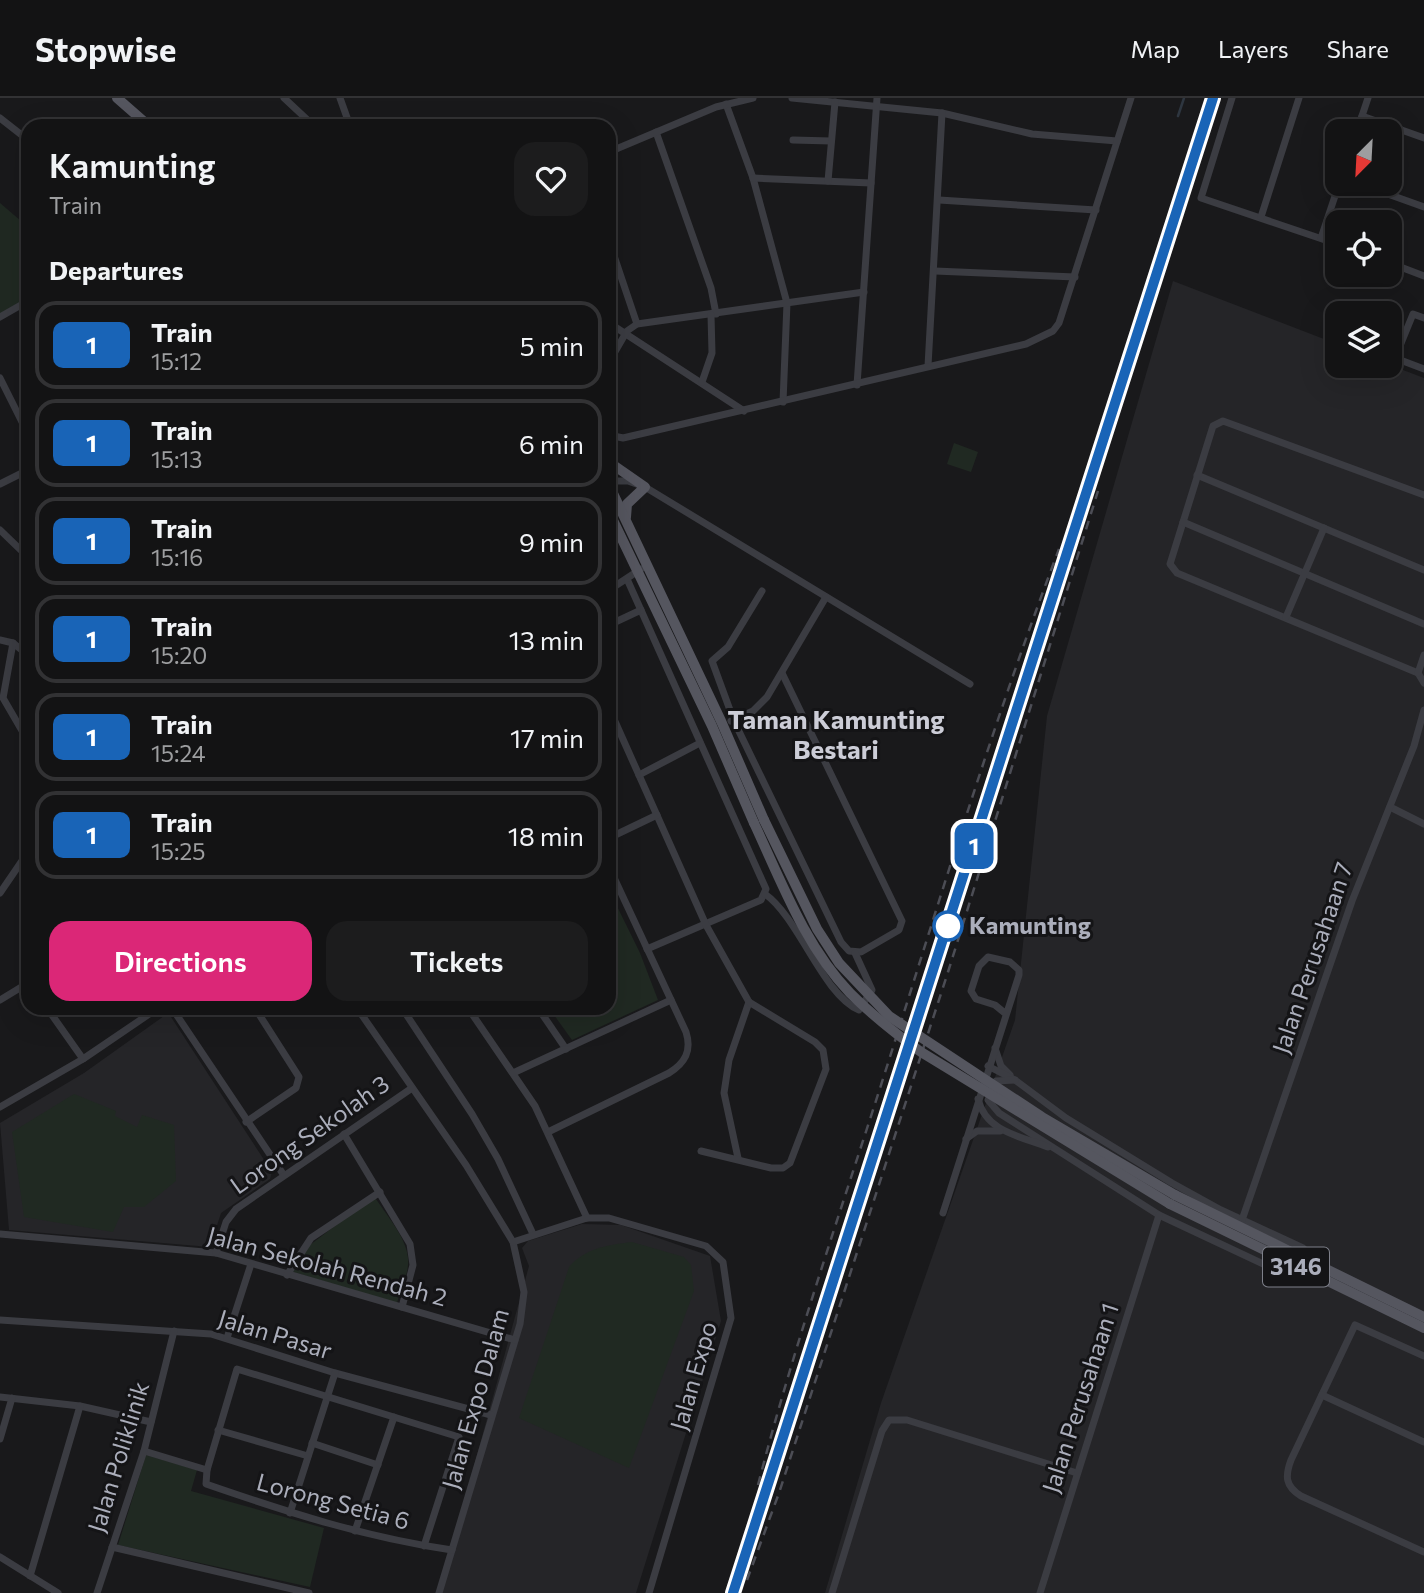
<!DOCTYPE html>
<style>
body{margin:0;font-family:Commissioner,sans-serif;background:#1c1c1d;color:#f1f3f6;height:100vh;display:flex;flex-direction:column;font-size:26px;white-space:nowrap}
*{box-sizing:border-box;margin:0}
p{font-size:23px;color:#9d9ea0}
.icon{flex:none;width:38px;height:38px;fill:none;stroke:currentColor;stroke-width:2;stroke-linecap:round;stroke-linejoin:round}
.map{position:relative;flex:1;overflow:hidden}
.drawer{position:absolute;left:21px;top:21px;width:595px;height:896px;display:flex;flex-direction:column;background:#131314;border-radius:21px;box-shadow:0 7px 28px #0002,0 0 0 2px #323234}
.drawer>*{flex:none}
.badge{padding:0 14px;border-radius:10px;font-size:24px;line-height:46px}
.needle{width:46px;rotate:204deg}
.buttons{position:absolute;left:1325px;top:21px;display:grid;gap:14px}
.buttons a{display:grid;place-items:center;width:77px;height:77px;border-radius:14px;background:#131314;box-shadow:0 7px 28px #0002,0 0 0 2px #323234;font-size:35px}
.map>.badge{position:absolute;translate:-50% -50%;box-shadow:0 0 0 4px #fff}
h2{padding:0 28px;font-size:26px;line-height:63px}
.round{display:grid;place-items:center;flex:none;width:74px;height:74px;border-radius:21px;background:#1c1c1d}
.headline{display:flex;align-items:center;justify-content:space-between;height:119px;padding:0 28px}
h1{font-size:33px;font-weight:600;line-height:52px}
.action{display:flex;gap:14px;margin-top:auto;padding:14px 28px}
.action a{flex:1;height:80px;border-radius:21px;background:#db2777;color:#fff;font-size:28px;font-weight:600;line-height:80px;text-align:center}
.action a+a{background:#1c1c1d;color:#f1f3f6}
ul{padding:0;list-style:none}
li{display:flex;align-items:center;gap:21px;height:88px;margin:0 14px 10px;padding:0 14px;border:4px solid #323234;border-radius:21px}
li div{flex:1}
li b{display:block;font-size:26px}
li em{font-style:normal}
li .badge{min-width:77px;font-weight:700;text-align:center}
header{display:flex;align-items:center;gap:42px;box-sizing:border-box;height:98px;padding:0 35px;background:#131314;border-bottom:2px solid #323234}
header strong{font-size:33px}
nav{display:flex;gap:38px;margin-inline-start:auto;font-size:24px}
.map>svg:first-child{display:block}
</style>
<header>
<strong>Stopwise</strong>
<nav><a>Map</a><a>Layers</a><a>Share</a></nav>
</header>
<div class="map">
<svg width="1424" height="1495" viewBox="0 0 1424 1495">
<rect width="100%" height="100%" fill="#19191b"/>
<!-- built -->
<g fill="#252528">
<polygon points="1173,183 1337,246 1337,268 1390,267 1424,280 1424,1495 825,1495 881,1305 1015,922 1047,618"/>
<polygon points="164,918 171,919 272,1074 270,1081 221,1115 210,1149 9,1132 0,1025 84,975"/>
<polygon points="582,1126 621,1127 710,1158 721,1223 636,1495 439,1495 529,1168 522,1150 528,1143"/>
</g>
<!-- green -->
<g fill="#202922">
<polygon points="0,105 28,129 28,206 0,220"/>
<polygon points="954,345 978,354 971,374 947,366"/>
<polygon points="609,792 640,855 658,902 572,942 549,910 609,910"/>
<polygon points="74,996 116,1013 115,1018 137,1029 142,1017 174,1027 176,1083 144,1109 124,1109 113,1134 24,1119 12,1034"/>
<path d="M 374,1098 C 386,1117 411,1144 408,1167 C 407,1180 400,1193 397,1205 L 293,1174 L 310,1147 Z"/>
<path d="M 632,1144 L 684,1159 L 691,1167 L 694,1193 L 629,1370 L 519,1320 L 569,1169 C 585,1150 608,1147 632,1144 Z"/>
<polygon points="146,1357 197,1372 191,1393 324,1430 310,1489 118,1447"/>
</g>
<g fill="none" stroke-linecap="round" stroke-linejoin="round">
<!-- stream -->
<polyline stroke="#2e3640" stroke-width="2.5" points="1178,18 1184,0"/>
<!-- street -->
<g stroke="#3b3c42" stroke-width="7">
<polyline points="284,0 314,28"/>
<polyline points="340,0 350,28"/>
<polyline points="792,0 942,15 1032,36 1117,43"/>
<polyline points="1232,0 1201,100 1337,146"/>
<polyline points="726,6 753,80 787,205 783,304"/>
<polyline points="1362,18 1424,40"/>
<polyline points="0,20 28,42"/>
<polyline points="1357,33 1368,0"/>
<polyline points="656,34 711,190 716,216"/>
<polyline points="793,42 831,43"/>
<polyline points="609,54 716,9 753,0"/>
<polyline points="753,80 871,85"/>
<polyline points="828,83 835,4"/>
<polyline points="1360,86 1424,109"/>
<polyline points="939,102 1096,112"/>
<polyline points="1261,119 1299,0"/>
<polyline points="1321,140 1339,86"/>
<polyline points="609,143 637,226"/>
<polyline points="1390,165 1424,178"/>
<polyline points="935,173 1075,179"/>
<polyline points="0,219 28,203"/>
<polyline points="1424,220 1413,216 1395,260 1424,271"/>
<polyline points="609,225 744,313"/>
<polyline points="609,264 627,233 637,226 864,194"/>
<polyline points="928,268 942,15"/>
<polyline points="0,280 28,336"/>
<polyline points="702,284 712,255 711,217"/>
<polyline points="857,287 877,0"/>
<polyline points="609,337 623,340 1026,246 1053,233 1059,225 1131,0"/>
<polyline points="1197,377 1424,472"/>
<polyline points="609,383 628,383 645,389 970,586"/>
<polyline points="0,386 28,372"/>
<polyline points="1424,397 1223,323 1213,328 1170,466 1177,475 1418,575 1424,585"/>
<polyline points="1183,424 1424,526"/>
<polyline points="0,432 28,459"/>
<polyline points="609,477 613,474"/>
<polyline points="627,481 766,791 761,802 647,851"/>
<polyline points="609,492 641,471"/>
<polyline points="762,493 728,549 712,563 734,623 841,844 849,853 861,854 899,832 902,823 782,575"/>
<polyline points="1286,519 1324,430"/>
<polyline points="609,527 641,512"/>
<polyline points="0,542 13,545 28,557"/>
<polyline points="13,545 3,600 28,643"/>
<polyline points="1418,575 1424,557"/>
<polyline points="609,610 706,827 749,904 729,962 724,995 738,1060"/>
<polyline points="731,623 753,613 767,599 826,499"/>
<polyline points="639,677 700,645"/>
<polyline points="1390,709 1424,726"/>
<polyline points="609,740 657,717"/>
<polyline points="0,795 28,754"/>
<path d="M 765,796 C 799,820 823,897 859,912 L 872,892 L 855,855"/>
<polyline points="0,902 28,885"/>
<polyline points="47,910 83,961"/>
<polyline points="172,910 283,1076"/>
<polyline points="357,910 466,1067 513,1144 524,1194 520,1226 439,1495"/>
<polyline points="402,910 472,1016 498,1061 533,1136"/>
<polyline points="468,910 535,1008 587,1120"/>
<polyline points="538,910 566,951"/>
<polyline points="995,950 1001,968 1010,977"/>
<polyline points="988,968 1015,982 1066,1020 1172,1085 1221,1112 1303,1150 1318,1164"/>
<polyline points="513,975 671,902"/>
<polyline points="1015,982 996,983 988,1002 999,1015 1159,1117 1274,1171 1304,1174"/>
<path d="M 978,1001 C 986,1034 1020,1038 1048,1049"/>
<polyline points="0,1009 83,961 158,910"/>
<polyline points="246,1024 296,990 299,979 255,910"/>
<path d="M 548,1034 L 669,975 C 685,965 692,953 686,934 L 609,769"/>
<polyline points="344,1036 410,1146 413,1167 402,1209"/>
<polyline points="966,1041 977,1033 1000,1033"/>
<polyline points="701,1053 771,1070 783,1070 790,1065 826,971 823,952 815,944 749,904"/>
<polyline points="943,1115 1019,877 1019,872 1010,864 988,859 979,868 971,893 976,901 995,907 1006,916"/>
<polyline points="1242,1122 1352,803 1414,648 1424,612"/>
<polyline points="0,1136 216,1155 515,1242"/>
<polyline points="513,1144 587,1120 609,1120 706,1148 723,1164 731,1220 649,1495"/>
<polyline points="216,1155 226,1124 236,1111 412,990"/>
<polyline points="287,1177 311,1140 380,1094"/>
<polyline points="0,1222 211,1236 335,1275 491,1317"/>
<polyline points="227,1240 251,1166"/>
<path d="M 1424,1258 L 1355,1227 L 1291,1362 C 1285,1378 1285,1388 1301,1398 L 1424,1454"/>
<polyline points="1322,1297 1424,1344"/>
<polyline points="0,1299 80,1308 151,1324"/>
<polyline points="218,1332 308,1358"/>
<polyline points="0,1341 12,1300"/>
<polyline points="312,1345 378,1367"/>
<polyline points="144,1353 207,1372"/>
<polyline points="290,1415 335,1275"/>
<polyline points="355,1433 394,1319"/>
<path d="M 424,1448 L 459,1339 L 237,1271 L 207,1372 L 206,1386 C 287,1414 367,1440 452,1452"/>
<polyline points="112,1449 309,1495"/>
<polyline points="0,1459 58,1495"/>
<polyline points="30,1478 80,1308"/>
<polyline points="97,1495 144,1353 174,1233"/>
<polyline points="832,1495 882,1333 889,1322 907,1322 1077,1375"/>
<polyline points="1040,1495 1159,1117"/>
</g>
<!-- primary -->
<g stroke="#55565f" stroke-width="10">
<polyline points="117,0 149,28"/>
<polyline points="609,364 645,389 627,406 626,419"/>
<polyline points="609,387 721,623 764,722"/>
<polyline points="609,414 712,628 754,725"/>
<polyline points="1175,1097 1424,1219"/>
<polyline points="1170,1106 1424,1230"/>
</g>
<!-- rail -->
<g stroke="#4c4d55" stroke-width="2.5" stroke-dasharray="9 7" stroke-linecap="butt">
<path d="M 758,1387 C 795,1243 844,1104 889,962 C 943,791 995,619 1059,451"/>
<polyline points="747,1482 779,1395 948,874 1098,393"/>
<polyline points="733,1495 1213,0"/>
</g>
<!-- primary-bridge -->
<g stroke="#55565f" stroke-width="10">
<polyline points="764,722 817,831 839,865 889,918 1042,1019 1175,1097"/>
<path d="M 754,725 C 781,783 805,848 850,895 C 872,917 896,936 921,954 L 1170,1106"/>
</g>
</g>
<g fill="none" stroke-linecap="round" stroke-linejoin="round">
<defs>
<polyline id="line" points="733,1495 1213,0"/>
</defs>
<!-- line casing -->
<use href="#line" stroke="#fff" stroke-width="16"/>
<!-- line -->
<use href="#line" stroke="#1964b7" stroke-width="10"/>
</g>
<!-- markers -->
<circle fill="#fff" stroke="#1964b7" stroke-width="3.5" cx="948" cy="828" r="14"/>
<g text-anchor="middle" stroke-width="6" stroke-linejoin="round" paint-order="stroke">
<!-- shield labels -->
<rect fill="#141416" stroke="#7e808a" stroke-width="2" x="1263" y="1149.5" width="66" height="39" rx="5"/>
<g font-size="23" font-weight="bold" fill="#abaebb">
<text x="1296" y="1177">3146</text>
</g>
<!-- stop labels -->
<g font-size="24" font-weight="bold" fill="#abaebb" stroke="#141416" text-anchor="start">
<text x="969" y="836">Kamunting</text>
</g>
<!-- street labels -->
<g font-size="24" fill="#abaebb" stroke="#141416">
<text transform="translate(1313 860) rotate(-71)" y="8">Jalan Perusahaan 7</text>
<text transform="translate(310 1037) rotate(-35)" y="8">Lorong Sekolah 3</text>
<text transform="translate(327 1169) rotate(15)" y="8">Jalan Sekolah Rendah 2</text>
<text transform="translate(275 1237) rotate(17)" y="8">Jalan Pasar</text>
<text transform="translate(694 1278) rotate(-74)" y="8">Jalan Expo</text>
<text transform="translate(1081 1300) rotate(-72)" y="8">Jalan Perusahaan 1</text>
<text transform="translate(476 1301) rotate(-74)" y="8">Jalan Expo Dalam</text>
<text transform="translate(119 1359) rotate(-73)" y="8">Jalan Poliklinik</text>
<text transform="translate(333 1404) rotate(15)" y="8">Lorong Setia 6</text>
</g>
<!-- neighbourhood labels -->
<g font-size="26" font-weight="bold" fill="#cccdd7" stroke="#141416">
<text x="836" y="631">Taman Kamunting<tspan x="836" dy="30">Bestari</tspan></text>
</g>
</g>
</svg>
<div class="buttons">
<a><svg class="needle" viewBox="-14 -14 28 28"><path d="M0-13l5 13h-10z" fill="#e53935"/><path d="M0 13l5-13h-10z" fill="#9d9ea0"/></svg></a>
<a><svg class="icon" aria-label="locate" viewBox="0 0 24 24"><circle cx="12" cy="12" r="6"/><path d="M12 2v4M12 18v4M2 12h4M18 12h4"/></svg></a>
<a><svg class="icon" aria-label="layers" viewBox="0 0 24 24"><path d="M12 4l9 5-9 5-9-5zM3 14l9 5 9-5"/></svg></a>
</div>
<b class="badge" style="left:974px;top:748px;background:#1964b7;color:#fff">1</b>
<section class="drawer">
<div class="headline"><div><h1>Kamunting</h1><p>Train</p></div><a class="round"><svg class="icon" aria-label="heart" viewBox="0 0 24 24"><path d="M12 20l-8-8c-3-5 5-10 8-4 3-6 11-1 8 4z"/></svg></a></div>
<h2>Departures</h2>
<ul>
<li><span class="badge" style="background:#1964b7;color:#fff">1</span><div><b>Train</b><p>15:12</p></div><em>5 min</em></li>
<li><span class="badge" style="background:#1964b7;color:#fff">1</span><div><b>Train</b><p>15:13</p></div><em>6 min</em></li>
<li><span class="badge" style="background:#1964b7;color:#fff">1</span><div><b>Train</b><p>15:16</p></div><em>9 min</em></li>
<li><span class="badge" style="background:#1964b7;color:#fff">1</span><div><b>Train</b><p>15:20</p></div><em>13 min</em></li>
<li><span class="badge" style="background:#1964b7;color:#fff">1</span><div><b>Train</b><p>15:24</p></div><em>17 min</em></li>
<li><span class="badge" style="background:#1964b7;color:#fff">1</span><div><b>Train</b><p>15:25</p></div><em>18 min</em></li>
</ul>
<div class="action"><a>Directions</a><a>Tickets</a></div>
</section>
</div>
